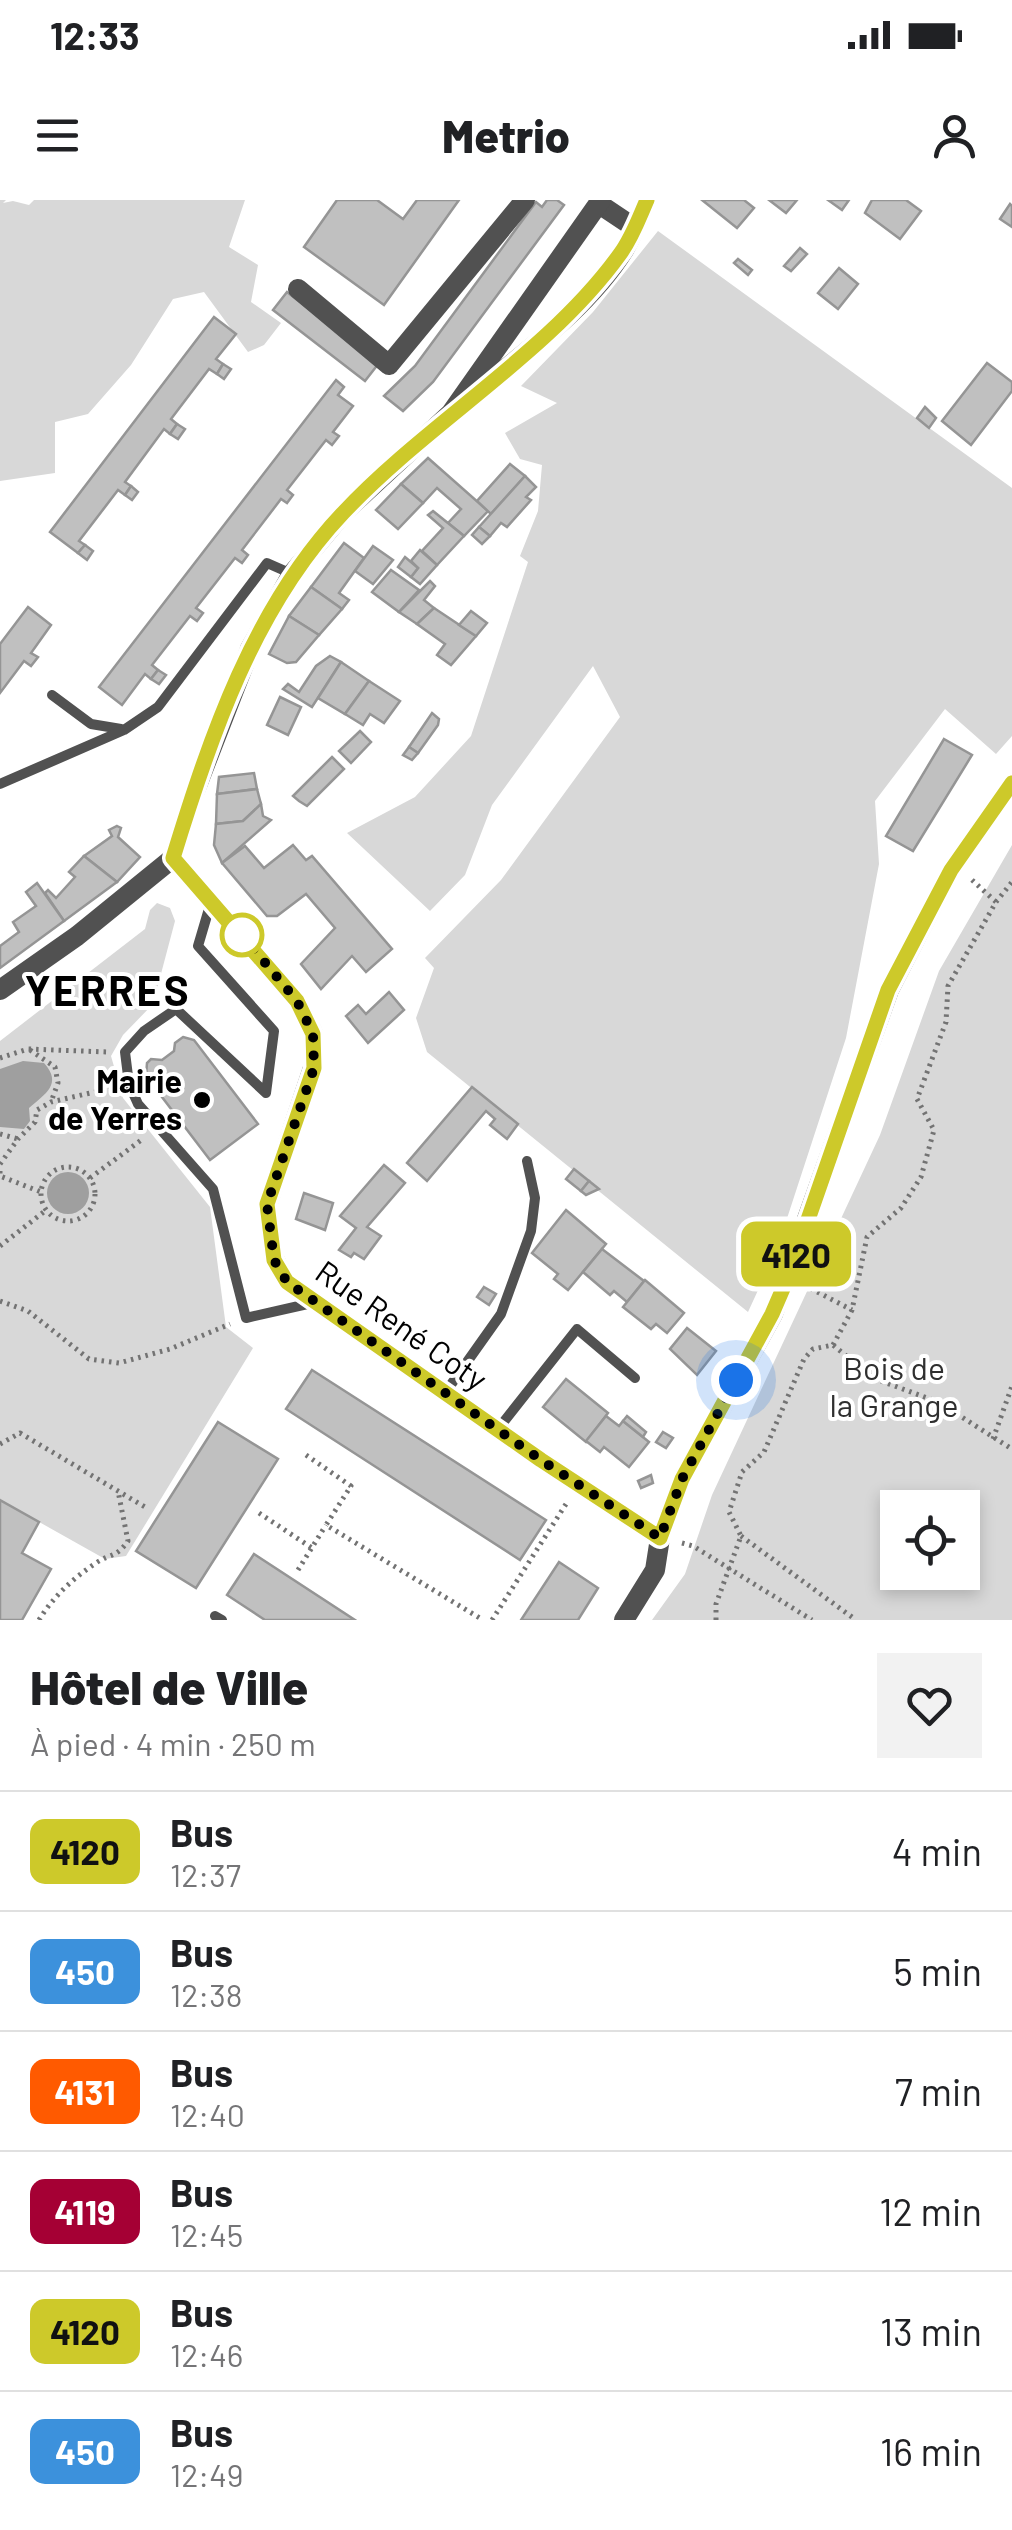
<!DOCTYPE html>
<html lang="fr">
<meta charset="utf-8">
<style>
body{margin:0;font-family:Barlow,sans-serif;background:#f2f2f2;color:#202124;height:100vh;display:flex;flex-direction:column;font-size:38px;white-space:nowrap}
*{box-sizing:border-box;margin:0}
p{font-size:32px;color:#757577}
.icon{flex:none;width:55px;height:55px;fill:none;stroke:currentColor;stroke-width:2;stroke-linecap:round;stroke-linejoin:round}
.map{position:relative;height:1420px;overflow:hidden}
.sheet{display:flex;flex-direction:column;background:#fff;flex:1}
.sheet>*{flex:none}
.badge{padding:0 20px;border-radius:15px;font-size:35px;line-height:65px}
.controls{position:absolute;left:880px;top:1290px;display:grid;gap:20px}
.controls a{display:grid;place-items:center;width:100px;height:100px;border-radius:0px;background:#fff;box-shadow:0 5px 15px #0003;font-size:50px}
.you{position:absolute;width:50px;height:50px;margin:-25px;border:8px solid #fff;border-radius:50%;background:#1a73e8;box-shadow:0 0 0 15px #1a73e833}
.map>.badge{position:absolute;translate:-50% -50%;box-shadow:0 0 0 5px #fff}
.round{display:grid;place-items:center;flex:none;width:105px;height:105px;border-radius:0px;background:#f2f2f2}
.summary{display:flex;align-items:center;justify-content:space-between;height:170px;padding:0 30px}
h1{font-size:48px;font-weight:800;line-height:75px}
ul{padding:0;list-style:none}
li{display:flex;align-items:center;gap:30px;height:120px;padding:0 30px;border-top:2px solid #e0e0e0}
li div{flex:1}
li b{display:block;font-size:38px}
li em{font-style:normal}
li .badge{min-width:110px;font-weight:700;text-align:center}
.status{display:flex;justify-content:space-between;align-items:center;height:70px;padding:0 50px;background:#fff;direction:ltr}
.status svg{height:28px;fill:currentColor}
header{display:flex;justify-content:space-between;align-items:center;height:130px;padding:0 30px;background:#fff;font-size:45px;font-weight:800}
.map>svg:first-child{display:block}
</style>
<div class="status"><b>12:33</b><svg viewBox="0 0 49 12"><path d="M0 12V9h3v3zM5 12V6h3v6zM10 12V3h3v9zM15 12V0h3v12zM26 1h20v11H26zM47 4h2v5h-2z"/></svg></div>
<header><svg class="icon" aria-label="menu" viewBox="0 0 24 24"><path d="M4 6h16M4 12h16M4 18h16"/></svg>Metrio<svg class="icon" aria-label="person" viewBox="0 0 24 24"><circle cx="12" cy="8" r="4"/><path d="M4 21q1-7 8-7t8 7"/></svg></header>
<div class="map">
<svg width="1012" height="1420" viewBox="0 0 1012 1420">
<rect width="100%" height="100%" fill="#fff"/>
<!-- green -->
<g fill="#d8d8d8" fill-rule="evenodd">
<polygon points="0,0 6,0 3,3 13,1 29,5 34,0 245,0 229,47 258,65 251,102 281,123 264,145 248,152 204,92 173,99 131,165 88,214 55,222 55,273 0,281"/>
<polygon points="658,31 1012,288 1012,536 996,554 945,509 875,601 879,664 846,838 777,1049 748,1112 427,852 416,818 434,768 425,758 501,680 620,517 593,466 492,605 465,675 430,711 347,633 415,597 471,536 528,362 520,356 538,311 542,265 520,259 505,233 557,203 521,186 593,112"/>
<path d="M 1012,645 L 1012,1420 L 652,1420 L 685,1374 L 712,1295 L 880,935 L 939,771 ZM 898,1308 L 962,1308 L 962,1372 L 898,1372 Z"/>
<polygon points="157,703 170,708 175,721 153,804 123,835 111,856 123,898 210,1007 226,1127 253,1148 126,1356 105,1359 0,1300 0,841 145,729 150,710"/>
</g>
<!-- water -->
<g fill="#9f9f9f">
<path d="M 23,861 L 44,863 C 63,884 45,894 29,908 L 30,921 L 24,929 L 0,927 L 0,869 Z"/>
<circle cx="68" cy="993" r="21"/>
</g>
<!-- building -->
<g fill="#c0c0c0" stroke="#959595" stroke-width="2.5">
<polygon points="337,0 377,0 403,19 417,0 459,0 384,105 304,47"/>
<polygon points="547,0 557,0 564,5 433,182 403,211 384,196 415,166 536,2 542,7"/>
<polygon points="702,0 744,0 754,8 737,28"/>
<polygon points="769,0 797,0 786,13"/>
<polygon points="828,0 849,0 842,10"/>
<polygon points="872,0 906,0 921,11 900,39 865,13"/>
<polygon points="1010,4 1012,6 1012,27 1000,19"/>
<polygon points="800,48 807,54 791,71 784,66"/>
<polygon points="738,59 752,70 748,75 734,63"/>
<polygon points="839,68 858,84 838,109 818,93"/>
<polygon points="287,92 379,163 365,181 273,110"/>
<polygon points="214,117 236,134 216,159 223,164 217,174 209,169 171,219 177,224 170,234 164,229 125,282 131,286 125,295 118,290 79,341 85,345 78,353 50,332"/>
<polygon points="987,163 1012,182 1012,191 971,245 942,221"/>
<polygon points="223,164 231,169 224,179 217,174"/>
<polygon points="336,180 344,187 338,195 353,206 333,232 339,236 332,245 326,240 287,290 293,295 287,303 281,299 242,350 248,355 242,363 235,358 196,408 203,413 197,421 190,416 152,465 158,470 151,479 145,474 122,505 99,487"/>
<polygon points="925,207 936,218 929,228 917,218"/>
<polygon points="177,224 185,229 178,239 170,234"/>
<polygon points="428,258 488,311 464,336 448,323 461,309 437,288 423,303 401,284"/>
<polygon points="510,264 525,276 491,314 477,301"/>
<polygon points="525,276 536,287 526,297 531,300 507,327 501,323 490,336 479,327"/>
<polygon points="401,284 423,303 398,329 376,310"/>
<polygon points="131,286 138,292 132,300 125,295"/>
<polygon points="433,311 464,336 437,365 422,351 443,328 428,315"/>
<polygon points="479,327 490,336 482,344 472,335"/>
<polygon points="344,343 364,358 339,393 349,400 342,409 311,387"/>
<polygon points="85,345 93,351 87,360 78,353"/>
<polygon points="373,346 393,360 373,384 355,371"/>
<polygon points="420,350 437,365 420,384 411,377 418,368 411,361"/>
<polygon points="405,357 418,368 411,377 398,367"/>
<polygon points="391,370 419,390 399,412 372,392"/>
<polygon points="430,381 435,386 424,400 434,408 417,424 399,412"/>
<polygon points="311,387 342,409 319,435 289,416"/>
<polygon points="28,407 51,425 31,453 38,457 31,466 24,461 0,493 0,444"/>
<polygon points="434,408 476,436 451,465 437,455 445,444 417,424"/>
<polygon points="471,411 487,423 476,436 459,425"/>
<polygon points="289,416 319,435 296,462 287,463 269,454"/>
<polygon points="330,456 341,462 312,507 283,489 288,484 299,492 316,466"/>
<polygon points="341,462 369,481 345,514 318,498"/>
<polygon points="158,470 166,475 159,484 151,479"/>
<polygon points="369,481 400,501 384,523 370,514 363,525 345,514"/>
<polygon points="280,497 301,507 288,535 267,525"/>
<polygon points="432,513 439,519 438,525 418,553 409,547"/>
<polygon points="360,531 371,542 351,563 339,551"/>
<polygon points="944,539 972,555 913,651 886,636"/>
<polygon points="409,547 418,553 412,560 403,555"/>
<polygon points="332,557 344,569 307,606 299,601 293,596"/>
<polygon points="254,573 257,589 217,594 219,577"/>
<polygon points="257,589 261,604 243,621 216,624 217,594"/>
<polygon points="261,604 263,616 271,620 222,663 214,645 216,624 243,621"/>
<polygon points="117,626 121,628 118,637 140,657 117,682 84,656 112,636 109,630"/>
<polygon points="293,645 306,660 312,656 392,749 366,772 352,756 321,789 301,764 335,728 306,694 277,716 267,716 222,663 245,646 264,668"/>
<polygon points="84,656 117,682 64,721 45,693 48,690 56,698 75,677 69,672"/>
<polygon points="37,683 64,721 0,768 0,746 19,732 13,722 36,706 26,692"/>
<polygon points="389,792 404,810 368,843 346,816 358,805 366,814"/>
<polygon points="183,837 194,840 258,924 210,960 146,876 147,863 151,859 162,860 174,851 175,843"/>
<polygon points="472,887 518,924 507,939 490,925 495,919 486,911 427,981 407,963"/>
<polygon points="384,965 405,983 367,1027 381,1036 364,1059 354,1053 351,1057 339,1050 356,1028 340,1016"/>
<polygon points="574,969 589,981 581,991 566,979"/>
<polygon points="589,981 599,989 586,995 581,991"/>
<polygon points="304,993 333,1003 325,1030 296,1019"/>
<polygon points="566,1010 606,1044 568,1090 554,1079 558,1074 532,1053"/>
<polygon points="602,1049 644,1081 627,1102 614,1091 610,1095 583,1072"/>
<polygon points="645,1080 684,1113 667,1133 656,1124 651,1129 623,1107"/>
<polygon points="484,1087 496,1094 489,1105 477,1097"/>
<polygon points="687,1128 716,1151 697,1175 670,1149"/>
<polygon points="312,1170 546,1320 520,1360 286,1209"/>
<polygon points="566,1179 608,1213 586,1242 543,1207"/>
<polygon points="606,1216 619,1226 623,1221 649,1242 629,1267 604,1247 600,1252 586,1241"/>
<polygon points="627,1216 646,1232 643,1237 623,1221"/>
<polygon points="218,1222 278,1259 196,1388 136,1351"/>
<polygon points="663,1232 673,1238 666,1248 656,1242"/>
<polygon points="651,1275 653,1283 641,1288 638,1281"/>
<polygon points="0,1300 39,1322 22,1353 51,1369 22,1420 0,1420"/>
<polygon points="254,1354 355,1420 265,1420 227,1395"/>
<polygon points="559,1362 598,1388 578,1420 521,1420"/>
</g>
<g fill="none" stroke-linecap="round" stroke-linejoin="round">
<!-- path -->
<g stroke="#737373" stroke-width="5" stroke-dasharray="2.5 5" stroke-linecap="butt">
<polyline points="972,680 996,702"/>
<polyline points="30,850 55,867 58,883 51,902"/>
<polyline points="0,858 28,849 107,852"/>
<polyline points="0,934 18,939"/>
<polyline points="0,964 18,939 35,922 37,910 51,902 112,888"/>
<circle cx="68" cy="994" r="27"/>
<polyline points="0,971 0,976 41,992"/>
<polyline points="90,978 144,938"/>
<polyline points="0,1046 45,1011"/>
<polyline points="804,1085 852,1110"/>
<polyline points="0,1101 28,1111 89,1159 119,1163 170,1149 230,1124"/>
<polyline points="833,1145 852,1110 867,1037 901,1008 921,977 934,930 917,899 946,822 948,786 996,702 1012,682"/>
<polyline points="993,1239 1012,1186"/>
<polyline points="0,1244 20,1233 145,1307"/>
<polyline points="306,1255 351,1286 326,1325 483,1420"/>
<polyline points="259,1313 312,1348"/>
<polyline points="741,1336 856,1420"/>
<polyline points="682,1343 693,1346 812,1420"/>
<polyline points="298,1370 326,1325"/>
<path d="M 39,1420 C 53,1397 73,1378 96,1363 C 111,1353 116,1358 128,1341 L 118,1291"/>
<polyline points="492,1420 566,1304"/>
<polyline points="716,1420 716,1404 741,1336 729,1312 742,1272 764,1252 804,1159 813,1149 833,1145 873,1178 938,1202 1012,1249"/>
</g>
<!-- service -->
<g stroke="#515151" stroke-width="10">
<polyline points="52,495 91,524 121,529"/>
<polyline points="0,584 124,530 158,507 267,363 292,374"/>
<polyline points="211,702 198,746 274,831 266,893 176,809 144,831 125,852 129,884 138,904 213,989 246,1118 312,1103"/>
<polyline points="445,1193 501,1114 531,1031 535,998 527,961"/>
<polyline points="498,1229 577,1129 635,1178"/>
<polyline points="215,1416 222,1420"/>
</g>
<!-- minor -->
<polyline stroke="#515151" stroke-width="20" points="298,89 389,165 525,0"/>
<!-- tertiary -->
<g stroke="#515151" stroke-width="20">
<polyline points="599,4 635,28"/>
<path d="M 472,196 C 524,153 588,108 624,50 C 633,34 640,17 647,0"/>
<polyline points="173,658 297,801 313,833 313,868 267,1005 274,1059 287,1082 541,1260 660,1338"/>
<polyline points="0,790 77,736 173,658 191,601 250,449 292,374 343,313 451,213 601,0"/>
<polyline points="624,1420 655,1370 660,1338 682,1279 773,1114 889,790 951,670 1012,583"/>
</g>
</g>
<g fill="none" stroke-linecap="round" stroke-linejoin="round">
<defs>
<path id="line" d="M 647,0 C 639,18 632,38 620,54 C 549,153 427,223 343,313 C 254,407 210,537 173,658 L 297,801 L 313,834 L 314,868 L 267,1004 L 274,1060 L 287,1082 L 541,1260 L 660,1338 L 682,1279 L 772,1114 L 788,1077 L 888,790 L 951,670 L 1012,583"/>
</defs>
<!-- line casing -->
<use href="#line" stroke="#fff" stroke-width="22"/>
<!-- line -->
<use href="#line" stroke="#cdc92a" stroke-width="15"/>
<!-- walk -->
<polyline stroke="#000" stroke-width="10" stroke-dasharray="0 18" points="242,735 297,801 313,834 314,868 267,1004 274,1060 287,1082 541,1260 660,1338 682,1279 736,1180"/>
</g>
<!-- markers -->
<circle fill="#fff" stroke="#cdc92a" stroke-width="5" cx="242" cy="735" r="20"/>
<circle fill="#000" stroke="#fff" stroke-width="4" cx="202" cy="900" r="10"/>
<g text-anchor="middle" stroke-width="8" stroke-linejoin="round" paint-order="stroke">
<!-- poi labels -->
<g font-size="32" font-weight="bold" fill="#000" stroke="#fff" text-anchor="end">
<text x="182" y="893">Mairie<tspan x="182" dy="37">de Yerres</tspan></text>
</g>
<!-- street labels -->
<g font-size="32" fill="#000" stroke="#fff">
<text transform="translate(401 1126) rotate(35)" y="11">Rue René Coty</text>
</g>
<!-- park labels -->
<g font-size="32" fill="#2f2f2f" stroke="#fff">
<text x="894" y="1180">Bois de<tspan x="894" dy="37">la Grange</tspan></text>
</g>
<!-- district labels -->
<g font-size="42" font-weight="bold" letter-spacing="2.5" fill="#000" stroke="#fff">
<text x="108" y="806">YERRES</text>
</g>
</g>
</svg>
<div class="controls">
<a><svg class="icon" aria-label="locate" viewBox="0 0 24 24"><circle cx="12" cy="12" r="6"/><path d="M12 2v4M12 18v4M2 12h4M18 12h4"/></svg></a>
</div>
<div class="you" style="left:736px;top:1180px"></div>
<b class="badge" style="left:796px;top:1054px;background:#cdc92a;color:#111">4120</b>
</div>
<section class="sheet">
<div class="summary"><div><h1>Hôtel de Ville</h1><p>À pied · 4 min · 250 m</p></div><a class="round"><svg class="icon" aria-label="heart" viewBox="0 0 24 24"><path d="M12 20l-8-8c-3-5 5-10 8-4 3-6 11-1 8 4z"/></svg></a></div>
<ul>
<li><span class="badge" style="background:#cdc92a;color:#111">4120</span><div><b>Bus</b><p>12:37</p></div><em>4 min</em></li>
<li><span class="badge" style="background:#3c91dc;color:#fff">450</span><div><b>Bus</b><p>12:38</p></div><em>5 min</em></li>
<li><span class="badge" style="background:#ff5a00;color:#fff">4131</span><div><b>Bus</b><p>12:40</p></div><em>7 min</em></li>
<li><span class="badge" style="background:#a50034;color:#fff">4119</span><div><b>Bus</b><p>12:45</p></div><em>12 min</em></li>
<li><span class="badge" style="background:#cdc92a;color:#111">4120</span><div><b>Bus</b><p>12:46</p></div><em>13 min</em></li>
<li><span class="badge" style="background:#3c91dc;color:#fff">450</span><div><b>Bus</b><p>12:49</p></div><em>16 min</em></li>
</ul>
</section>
